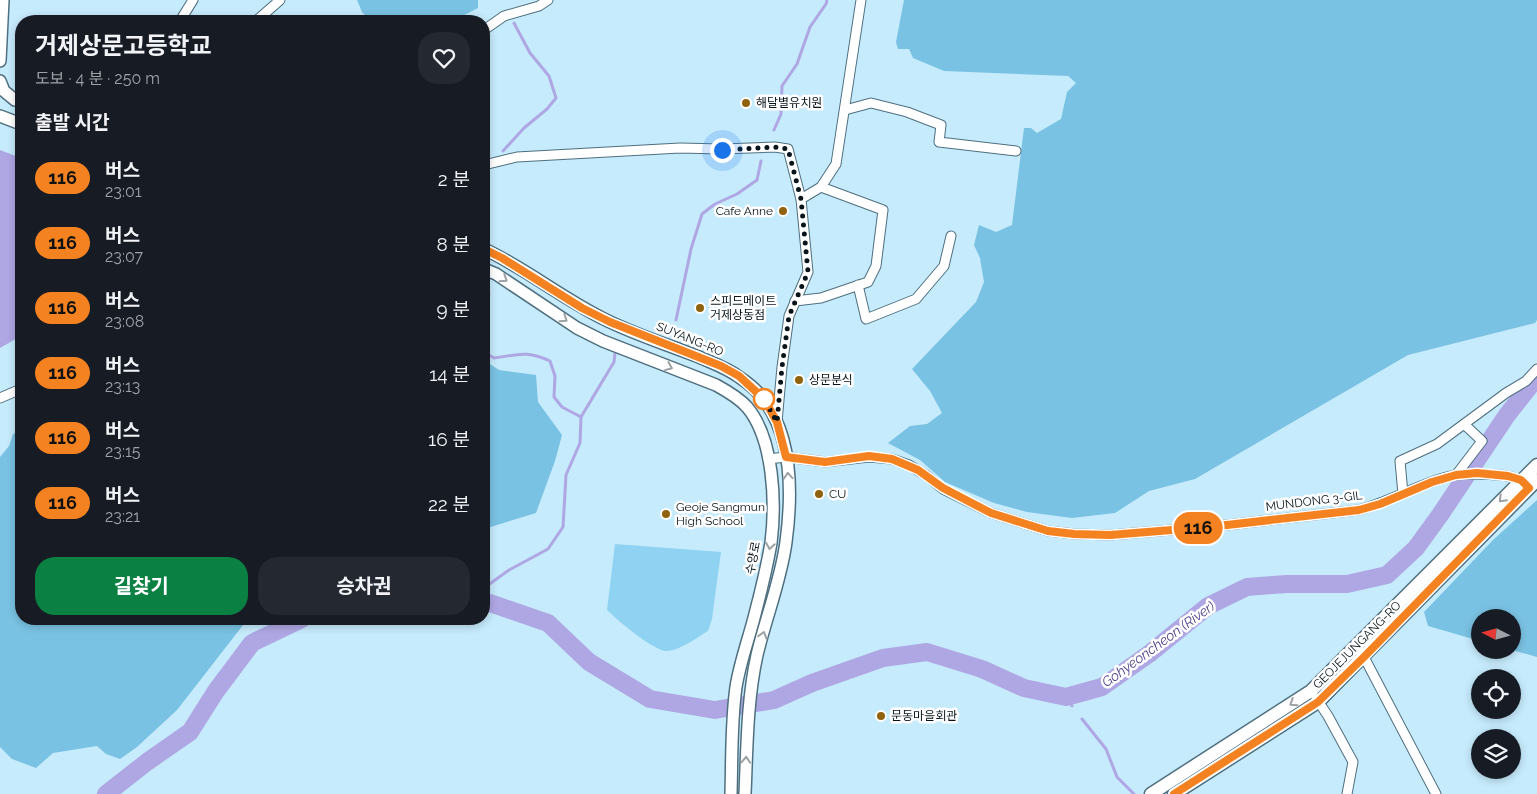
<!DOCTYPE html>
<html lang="ko">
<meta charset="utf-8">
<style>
body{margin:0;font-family:Raleway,"Noto Sans KR",sans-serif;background:#242831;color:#f1f3f6;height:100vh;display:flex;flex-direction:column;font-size:19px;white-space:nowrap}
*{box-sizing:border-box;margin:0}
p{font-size:16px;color:#9ea1a6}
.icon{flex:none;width:28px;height:28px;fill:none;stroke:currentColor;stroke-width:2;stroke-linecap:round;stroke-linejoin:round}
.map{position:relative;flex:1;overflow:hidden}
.details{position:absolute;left:15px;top:15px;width:475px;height:610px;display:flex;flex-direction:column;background:#171b24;border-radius:20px;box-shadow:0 2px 8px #0003}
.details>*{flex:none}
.badge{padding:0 10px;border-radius:16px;font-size:18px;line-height:32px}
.needle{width:32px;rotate:276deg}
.buttons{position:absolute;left:1471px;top:609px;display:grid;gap:10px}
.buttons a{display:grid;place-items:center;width:50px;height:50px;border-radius:50%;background:#171b24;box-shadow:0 2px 8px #0003;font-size:25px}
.you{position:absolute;width:25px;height:25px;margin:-12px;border:4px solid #fff;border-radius:50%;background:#1a73e8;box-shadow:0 0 0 8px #1a73e833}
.map>.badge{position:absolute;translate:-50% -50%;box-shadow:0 0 0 2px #fff}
h2{padding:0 20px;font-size:19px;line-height:45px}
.round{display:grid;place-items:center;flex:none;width:52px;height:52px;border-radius:20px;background:#242831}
.summary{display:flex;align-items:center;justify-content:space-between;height:85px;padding:0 20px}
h1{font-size:24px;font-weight:700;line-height:38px}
.action{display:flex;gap:10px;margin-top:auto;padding:10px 20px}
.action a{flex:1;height:58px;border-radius:20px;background:#0b8043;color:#fff;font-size:20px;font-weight:700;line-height:58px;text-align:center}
.action a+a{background:#242831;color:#f1f3f6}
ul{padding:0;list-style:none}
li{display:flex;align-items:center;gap:15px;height:65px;padding:0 20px}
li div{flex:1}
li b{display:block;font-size:19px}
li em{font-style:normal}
li .badge{min-width:55px;font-weight:700;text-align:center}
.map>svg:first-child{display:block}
</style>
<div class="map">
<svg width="1537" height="794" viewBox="0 0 1537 794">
<rect width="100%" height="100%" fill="#c6ebfd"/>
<!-- green -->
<path fill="#90d2f1" d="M 615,544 L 721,552 L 712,619 L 708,631 C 696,638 681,650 667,651 C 655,652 617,620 607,610 Z"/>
<!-- forest -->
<g fill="#7ac2e3">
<polygon points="357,0 478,0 478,8 453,21 370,21 362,12"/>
<polygon points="904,0 1537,0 1537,320 1535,323 1408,355 1195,479 1149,491 1115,513 1072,518 1027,512 994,503 945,482 920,460 888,443 910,426 927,424 942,413 930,391 912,369 976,302 984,282 980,258 974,245 979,225 996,232 1012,225 1024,128 1031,128 1037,133 1061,119 1067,92 1076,83 1068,76 944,71 913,58 909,49 898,49 896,42"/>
<polygon points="484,360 499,370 536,375 538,402 562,435 555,461 536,513 484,529"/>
<polygon points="21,431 21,619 250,619 247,620 177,710 137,747 120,759 106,754 97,746 53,753 36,768 12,759 0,747 0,457 9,446 13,434"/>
<polygon points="1537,500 1537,657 1512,650 1512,618 1480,618 1480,641 1428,626 1424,612 1493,540"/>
</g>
<!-- water -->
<polygon fill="#afa7e4" points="0,150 21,158 21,336 0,348"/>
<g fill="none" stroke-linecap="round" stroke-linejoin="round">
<!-- stream -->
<g stroke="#afa7e4" stroke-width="3">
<polyline points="774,130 781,114 782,86 797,64 810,27 826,4 827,0"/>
<polyline points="503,151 524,128 547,109 556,98 549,76 530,53 514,23"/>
<polyline points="484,174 485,168"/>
<polyline points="484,318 489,294"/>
<polyline points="676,320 691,249 702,214 715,204 737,194 757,180 761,161"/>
<path d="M 484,352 L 494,358 C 518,355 526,350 550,361 L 555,376 L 554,397 L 562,407 L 581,417"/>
<polyline points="484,588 509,570 548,549 563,527 566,475 580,443 581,417 614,362 615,353"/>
<polyline points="1066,697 1072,706"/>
<polyline points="1082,719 1106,749 1117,777 1134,794"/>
</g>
<!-- river -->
<g stroke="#afa7e4" stroke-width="18">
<polyline points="484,603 490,603 548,623 589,662 650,699 715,710 774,700 812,683 883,658 927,652 982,669 1024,688 1066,697 1102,687 1149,654 1208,606 1247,587 1286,584 1347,584 1387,575 1416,548 1440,515 1507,415 1537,377"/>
<polyline points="106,794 147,762 190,732 216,691 252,643 302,619"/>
</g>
<defs>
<g id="minor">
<polyline points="180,21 193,0"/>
<polyline points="256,21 280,0"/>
<polyline points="484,30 504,16 539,6 548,0"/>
<polyline points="845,110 871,103 907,112 941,125 939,142 1016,151"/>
<polyline points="484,165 517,157 680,148 722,149 775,147 788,149 801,199"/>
<polyline points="858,285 866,319 916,299 944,266 951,236"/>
<polyline points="795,301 821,298 868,282 876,266 883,210 821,187"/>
<polyline points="0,398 21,389"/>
<polyline points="777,422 782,367 789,316 808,272 801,199 821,187 836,164 861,0"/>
<path d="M 768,459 L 786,457 L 825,462 L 869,457 L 892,459 L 909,465 L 927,476 L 943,489 L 991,513 L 1048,531 L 1074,534 L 1110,535 L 1209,527 L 1359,510 C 1393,501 1423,481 1457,475 C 1470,473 1483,474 1496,475 C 1506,475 1517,477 1524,484"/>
<polyline points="1456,475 1482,441 1465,425"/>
<polyline points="1403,494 1400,461 1437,444 1506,393 1526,381 1537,369"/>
<polyline points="1361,653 1364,657 1436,794"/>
<polyline points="1316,698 1328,716 1353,762 1347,794"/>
</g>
<g id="tertiary">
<polyline points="0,61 3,0"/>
<polyline points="0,81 4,91 15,100"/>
<polyline points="0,116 21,124"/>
<path d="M 484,249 C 527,269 564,300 608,321 C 637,335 668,345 699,357 C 712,363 727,368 739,377 C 748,383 758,391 764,400 C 793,438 792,497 786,542 C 781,580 766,617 757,655 C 747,700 747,748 745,794"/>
<path d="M 484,269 L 496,274 L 577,328 L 603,341 L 716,385 C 727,391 739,398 747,407 C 774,439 776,503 771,543 C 767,566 761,591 755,614 C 749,638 740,662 736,687 C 731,723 732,759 731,794"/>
</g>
<g id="secondary">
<polyline points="1151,794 1311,691 1537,465"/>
<polyline points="1174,794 1318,702 1537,480"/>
</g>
</defs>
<!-- minor casing -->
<use href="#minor" stroke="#4e6f7f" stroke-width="11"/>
<!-- tertiary casing -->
<use href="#tertiary" stroke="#4e6f7f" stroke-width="14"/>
<!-- secondary casing -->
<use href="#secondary" stroke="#4e6f7f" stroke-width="15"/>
<!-- minor -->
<use href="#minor" stroke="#fff" stroke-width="9"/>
<!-- tertiary -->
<use href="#tertiary" stroke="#fff" stroke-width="11"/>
<!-- secondary -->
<use href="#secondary" stroke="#fff" stroke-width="12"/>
</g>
<!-- one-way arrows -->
<defs><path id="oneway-chevron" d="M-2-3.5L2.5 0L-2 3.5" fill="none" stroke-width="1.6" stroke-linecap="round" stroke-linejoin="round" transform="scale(1.25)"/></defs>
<g stroke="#9ca1a3">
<use href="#oneway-chevron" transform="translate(504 279) rotate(33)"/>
<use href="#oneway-chevron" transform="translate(564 319) rotate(34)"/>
<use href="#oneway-chevron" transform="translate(669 367) rotate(22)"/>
<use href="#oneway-chevron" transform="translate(788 476) rotate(-94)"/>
<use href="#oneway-chevron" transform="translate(1502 499) rotate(135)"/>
<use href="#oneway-chevron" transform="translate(770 546) rotate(99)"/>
<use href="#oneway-chevron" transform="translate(763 635) rotate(-74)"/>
<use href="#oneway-chevron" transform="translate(1293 703) rotate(147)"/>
<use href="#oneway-chevron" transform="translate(746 760) rotate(-87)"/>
</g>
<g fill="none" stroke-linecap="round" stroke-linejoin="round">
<defs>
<polyline id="line" points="484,249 502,258 582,308 610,322 721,366 739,376 764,399 777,422 786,457 825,462 869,456 892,459 918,470 943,488 991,513 1048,531 1074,534 1110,535 1209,527 1359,510 1380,504 1432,482 1456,475 1477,473 1508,476 1521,480 1529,488 1364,657 1318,702 1174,794"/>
</defs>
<!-- line casing -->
<use href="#line" stroke="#fff" stroke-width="11"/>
<!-- line -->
<use href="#line" stroke="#f58220" stroke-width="8"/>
<!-- walk -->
<polyline stroke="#07141a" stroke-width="5" stroke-dasharray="0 9" points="722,150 775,147 788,149 801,199 808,272 789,316 782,367 777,422 764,399"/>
</g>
<!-- markers -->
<g fill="#90620d" stroke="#fff" stroke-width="2">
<circle cx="746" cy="103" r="5"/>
<circle cx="783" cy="211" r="5"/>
<circle cx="700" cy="308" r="5"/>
<circle cx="799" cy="380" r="5"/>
<circle cx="819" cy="494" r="5"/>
<circle cx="666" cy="514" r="5"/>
<circle cx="881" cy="716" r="5"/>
</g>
<circle fill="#fff" stroke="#f58220" stroke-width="2.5" cx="764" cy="399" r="10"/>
<g text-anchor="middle" stroke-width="5" stroke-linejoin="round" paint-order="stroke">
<!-- poi labels -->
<g font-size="12" fill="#07141a" stroke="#fff" text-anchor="start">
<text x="756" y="107">해달별유치원</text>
<text x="773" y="215" text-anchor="end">Cafe Anne</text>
<text x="710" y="305">스피드메이트<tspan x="710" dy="14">거제상동점</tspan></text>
<text x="809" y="384">상문분식</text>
<text x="829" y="498">CU</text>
<text x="676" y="511">Geoje Sangmun<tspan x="676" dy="14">High School</tspan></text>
<text x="891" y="720">문동마을회관</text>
</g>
<!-- street labels -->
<g font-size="12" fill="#07141a" stroke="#fff">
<text transform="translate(690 339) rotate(22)" y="4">SUYANG-RO</text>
<text transform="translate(1314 501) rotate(-7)" y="4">MUNDONG 3-GIL</text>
<text transform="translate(753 558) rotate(-79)" y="4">수양로</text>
<text transform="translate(1357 645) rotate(-45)" y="4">GEOJEJUNGANG-RO</text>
</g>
<!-- water labels -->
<g font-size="14" font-style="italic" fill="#52438c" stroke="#fff">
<text transform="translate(1158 644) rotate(-36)" y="5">Gohyeoncheon (River)</text>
</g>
</g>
</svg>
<div class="buttons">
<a><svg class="needle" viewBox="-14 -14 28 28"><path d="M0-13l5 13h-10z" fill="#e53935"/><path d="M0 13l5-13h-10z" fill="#9ea1a6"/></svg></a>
<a><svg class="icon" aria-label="locate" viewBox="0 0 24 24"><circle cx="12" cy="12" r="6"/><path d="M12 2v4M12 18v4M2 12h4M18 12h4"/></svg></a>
<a><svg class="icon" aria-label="layers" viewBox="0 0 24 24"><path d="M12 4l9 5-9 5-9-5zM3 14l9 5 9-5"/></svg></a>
</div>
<div class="you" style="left:722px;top:150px"></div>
<b class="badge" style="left:1198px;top:528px;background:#f58220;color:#111">116</b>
<section class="details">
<div class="summary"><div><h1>거제상문고등학교</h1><p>도보 · 4 분 · 250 m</p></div><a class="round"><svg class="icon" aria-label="heart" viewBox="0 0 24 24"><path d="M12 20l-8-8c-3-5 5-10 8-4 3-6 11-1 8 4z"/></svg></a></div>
<h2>출발 시간</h2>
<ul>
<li><span class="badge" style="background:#f58220;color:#111">116</span><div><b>버스</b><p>23:01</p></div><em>2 분</em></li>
<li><span class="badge" style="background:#f58220;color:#111">116</span><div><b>버스</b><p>23:07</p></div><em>8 분</em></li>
<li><span class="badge" style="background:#f58220;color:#111">116</span><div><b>버스</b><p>23:08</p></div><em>9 분</em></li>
<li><span class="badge" style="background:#f58220;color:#111">116</span><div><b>버스</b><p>23:13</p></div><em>14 분</em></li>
<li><span class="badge" style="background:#f58220;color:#111">116</span><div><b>버스</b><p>23:15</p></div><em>16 분</em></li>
<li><span class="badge" style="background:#f58220;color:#111">116</span><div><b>버스</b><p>23:21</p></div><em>22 분</em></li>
</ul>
<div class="action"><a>길찾기</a><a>승차권</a></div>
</section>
</div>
